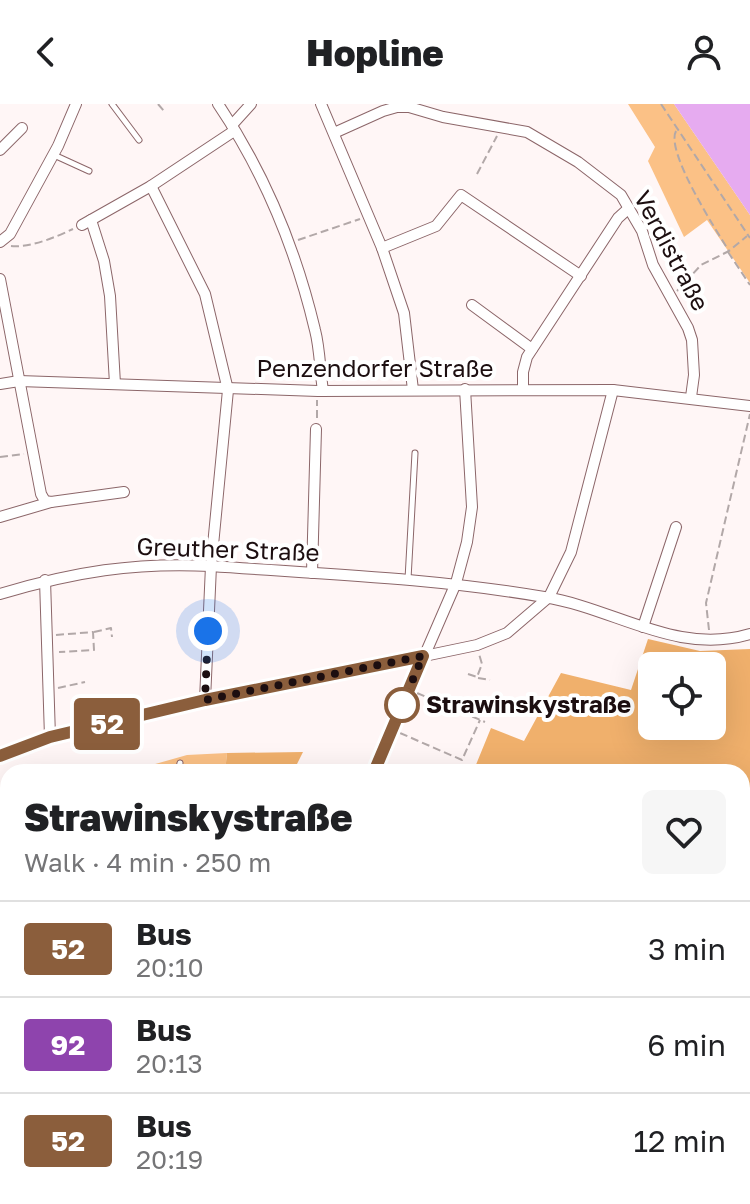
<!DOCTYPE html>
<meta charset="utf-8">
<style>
body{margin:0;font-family:"Golos Text",sans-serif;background:#f6f6f6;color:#202124;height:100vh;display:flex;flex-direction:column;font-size:30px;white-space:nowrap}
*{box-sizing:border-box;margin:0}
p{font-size:26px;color:#757577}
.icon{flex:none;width:44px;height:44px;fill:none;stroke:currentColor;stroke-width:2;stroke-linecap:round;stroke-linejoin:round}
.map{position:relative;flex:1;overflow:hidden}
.drawer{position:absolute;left:0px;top:660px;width:750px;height:440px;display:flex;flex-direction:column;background:#fff;border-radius:24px 24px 0 0;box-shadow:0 8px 32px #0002}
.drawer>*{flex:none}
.badge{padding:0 16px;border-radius:6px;font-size:28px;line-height:52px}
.fabs{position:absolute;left:638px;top:548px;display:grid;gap:16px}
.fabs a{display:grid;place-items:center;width:88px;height:88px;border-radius:12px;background:#fff;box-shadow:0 8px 32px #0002;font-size:40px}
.you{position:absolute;width:40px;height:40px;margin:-20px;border:6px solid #fff;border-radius:50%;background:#1a73e8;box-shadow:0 0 0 12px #1a73e833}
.map>.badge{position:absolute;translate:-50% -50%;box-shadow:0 0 0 4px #fff}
.round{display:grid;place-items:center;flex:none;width:84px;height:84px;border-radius:12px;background:#f6f6f6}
.head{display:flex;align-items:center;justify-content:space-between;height:136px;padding:0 24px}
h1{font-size:38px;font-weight:800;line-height:60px}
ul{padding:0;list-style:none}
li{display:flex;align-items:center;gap:24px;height:96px;padding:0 24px;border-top:2px solid #e0e0e0}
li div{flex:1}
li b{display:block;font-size:30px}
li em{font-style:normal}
li .badge{min-width:88px;font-weight:700;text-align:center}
header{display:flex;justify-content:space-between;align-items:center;height:104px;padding:0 24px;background:#fff;font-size:36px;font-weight:800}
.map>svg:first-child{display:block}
</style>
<header><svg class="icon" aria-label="back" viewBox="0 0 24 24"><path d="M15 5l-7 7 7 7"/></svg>Hopline<svg class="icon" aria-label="person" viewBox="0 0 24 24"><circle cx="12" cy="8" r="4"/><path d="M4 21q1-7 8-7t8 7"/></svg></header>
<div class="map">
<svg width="750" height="1100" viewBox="0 0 750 1100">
<rect width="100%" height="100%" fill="#fff6f6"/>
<!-- green -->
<g fill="#fbc186">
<polygon points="628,0 674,0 750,111 750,179 707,116 684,133 648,57 655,43"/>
<polygon points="227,649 225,668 127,668 187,651"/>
</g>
<!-- forest -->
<g fill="#f0b06c" fill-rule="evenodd">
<path d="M 648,535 L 700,547 L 750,545 L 750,1100 L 643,1100 L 631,1092 L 742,1092 L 742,668 L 473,668 L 491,624 L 524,637 L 561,569 L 631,586 ZM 712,562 L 712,622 L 652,622 L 652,562 Z"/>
<polygon points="303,648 293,668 225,668 227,649"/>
</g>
<!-- water -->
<polygon fill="#e6abf0" points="674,0 750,0 750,111"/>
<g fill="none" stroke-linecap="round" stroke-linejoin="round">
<defs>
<g id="lane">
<polyline points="112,0 139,36"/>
<polyline points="54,51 89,67"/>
<polyline points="408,475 415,349"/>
<polyline points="178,668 180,659"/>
<polyline points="0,688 8,693"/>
</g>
<g id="street">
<path d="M 218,0 C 264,68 296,146 315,226 C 320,245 320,267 323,287"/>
<polyline points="321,0 382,144 404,209 413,286"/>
<polyline points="232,21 251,0"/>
<polyline points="334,29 383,7 397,3 409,3 443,13 527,28 578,58 621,91 642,127 653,161 688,224 692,236 694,271 691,293"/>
<polyline points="0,46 22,24"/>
<polyline points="151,82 205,190 228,286 211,462 205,596"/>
<polyline points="91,116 104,157 110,192 115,280"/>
<polyline points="82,121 151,82 234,27"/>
<polyline points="0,138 10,130 58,42 76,0"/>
<polyline points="382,144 436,122 461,91 581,172"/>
<polyline points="0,175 41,390 45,397 51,398 124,388"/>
<polyline points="472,201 532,245"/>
<polyline points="0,280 19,277 318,287 613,286 750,302"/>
<polyline points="523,285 523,268 527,253 618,114 629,104"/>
<polyline points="0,413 51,398"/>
<polyline points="312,469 316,325"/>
<polyline points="45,476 50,633"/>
<path d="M 0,490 C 73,468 135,458 211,462 C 322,470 434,474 544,493 C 615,504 676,552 750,530"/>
<polyline points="643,523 676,423"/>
<polyline points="0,652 50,633 166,606 477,541 507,529 549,493 571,448 613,286"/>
<polyline points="374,668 456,479 467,438 472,403 465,285"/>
<polyline points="0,1074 8,1070"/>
</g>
<g id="secondary">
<polyline points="0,793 8,807"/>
<polyline points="235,1092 243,1100"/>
</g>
</defs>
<!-- lane casing -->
<use href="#lane" stroke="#8c6669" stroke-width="7"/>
<!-- street casing -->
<use href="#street" stroke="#8c6669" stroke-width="12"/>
<!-- secondary casing -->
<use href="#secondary" stroke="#8c6669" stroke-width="16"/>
<!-- path -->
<g stroke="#b2a8a8" stroke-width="2" stroke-dasharray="8 4" stroke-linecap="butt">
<polyline points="158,0 164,7"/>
<polyline points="661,0 750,134"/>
<path d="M 676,27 C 665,47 716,126 729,147"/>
<polyline points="477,70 497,32"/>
<polyline points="298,136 360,115"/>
<path d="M 11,142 C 30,144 56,133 73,125"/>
<polyline points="728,148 750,181"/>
<polyline points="677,187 701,161 729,147 747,132"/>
<polyline points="317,314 317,296"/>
<polyline points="0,353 24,350"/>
<polyline points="709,526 706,499 750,310"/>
<polyline points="94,528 111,524 112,533"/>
<polyline points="56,531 93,528 94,546 59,548"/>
<polyline points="468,570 477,573 482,560 479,550"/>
<polyline points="478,574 490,576"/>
<polyline points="58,584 85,578"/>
<polyline points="417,589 485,618"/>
<polyline points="400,629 462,656 480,616"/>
<polyline points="742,749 750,732"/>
<polyline points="742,783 750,786"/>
<polyline points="742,919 750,924"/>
<polyline points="206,1092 214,1100"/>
<polyline points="261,1092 274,1100"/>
<polyline points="634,1092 645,1100"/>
</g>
<!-- lane -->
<use href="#lane" stroke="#fff" stroke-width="5"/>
<!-- street -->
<use href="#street" stroke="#fff" stroke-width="10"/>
<!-- secondary -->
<use href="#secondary" stroke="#fff" stroke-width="14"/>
</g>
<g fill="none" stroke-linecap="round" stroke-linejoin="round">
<defs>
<polyline id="line" points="0,652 50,633 205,596 423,552 374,668"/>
</defs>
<!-- line casing -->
<use href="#line" stroke="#fff" stroke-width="18"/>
<!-- line -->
<use href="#line" stroke="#8b5e3c" stroke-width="12"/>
<!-- walk -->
<polyline stroke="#1c0e10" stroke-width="8" stroke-dasharray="0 14.4" points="208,527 205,596 423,552 402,601"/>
</g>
<!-- markers -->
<circle fill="#fff" stroke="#8b5e3c" stroke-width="4" cx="402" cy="601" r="16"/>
<g text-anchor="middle" stroke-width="8" stroke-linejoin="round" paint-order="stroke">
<!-- street labels -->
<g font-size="24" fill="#1c0e10" stroke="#fff">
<text transform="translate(671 147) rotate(62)" y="8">Verdistraße</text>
<text x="375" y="273">Penzendorfer Straße</text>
<text transform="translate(228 446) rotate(2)" y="8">Greuther Straße</text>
</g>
<!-- stop labels -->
<g font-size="24" font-weight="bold" fill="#1c0e10" stroke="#fff" text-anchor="start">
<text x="426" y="609">Strawinskystraße</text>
</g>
</g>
</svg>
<div class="fabs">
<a><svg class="icon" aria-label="locate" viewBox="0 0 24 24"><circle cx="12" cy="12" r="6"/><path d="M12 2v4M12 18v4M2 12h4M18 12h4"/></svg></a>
</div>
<div class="you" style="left:208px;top:527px"></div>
<b class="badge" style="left:107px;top:620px;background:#8b5e3c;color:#fff">52</b>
<section class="drawer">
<div class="head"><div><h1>Strawinskystraße</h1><p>Walk · 4 min · 250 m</p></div><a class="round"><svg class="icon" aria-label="heart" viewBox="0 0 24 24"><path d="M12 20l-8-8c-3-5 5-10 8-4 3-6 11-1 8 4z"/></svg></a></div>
<ul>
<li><span class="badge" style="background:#8b5e3c;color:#fff">52</span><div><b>Bus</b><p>20:10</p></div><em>3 min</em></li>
<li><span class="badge" style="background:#8e44ad;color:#fff">92</span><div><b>Bus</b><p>20:13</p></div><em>6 min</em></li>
<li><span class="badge" style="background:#8b5e3c;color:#fff">52</span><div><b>Bus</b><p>20:19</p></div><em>12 min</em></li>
</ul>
</section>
</div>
